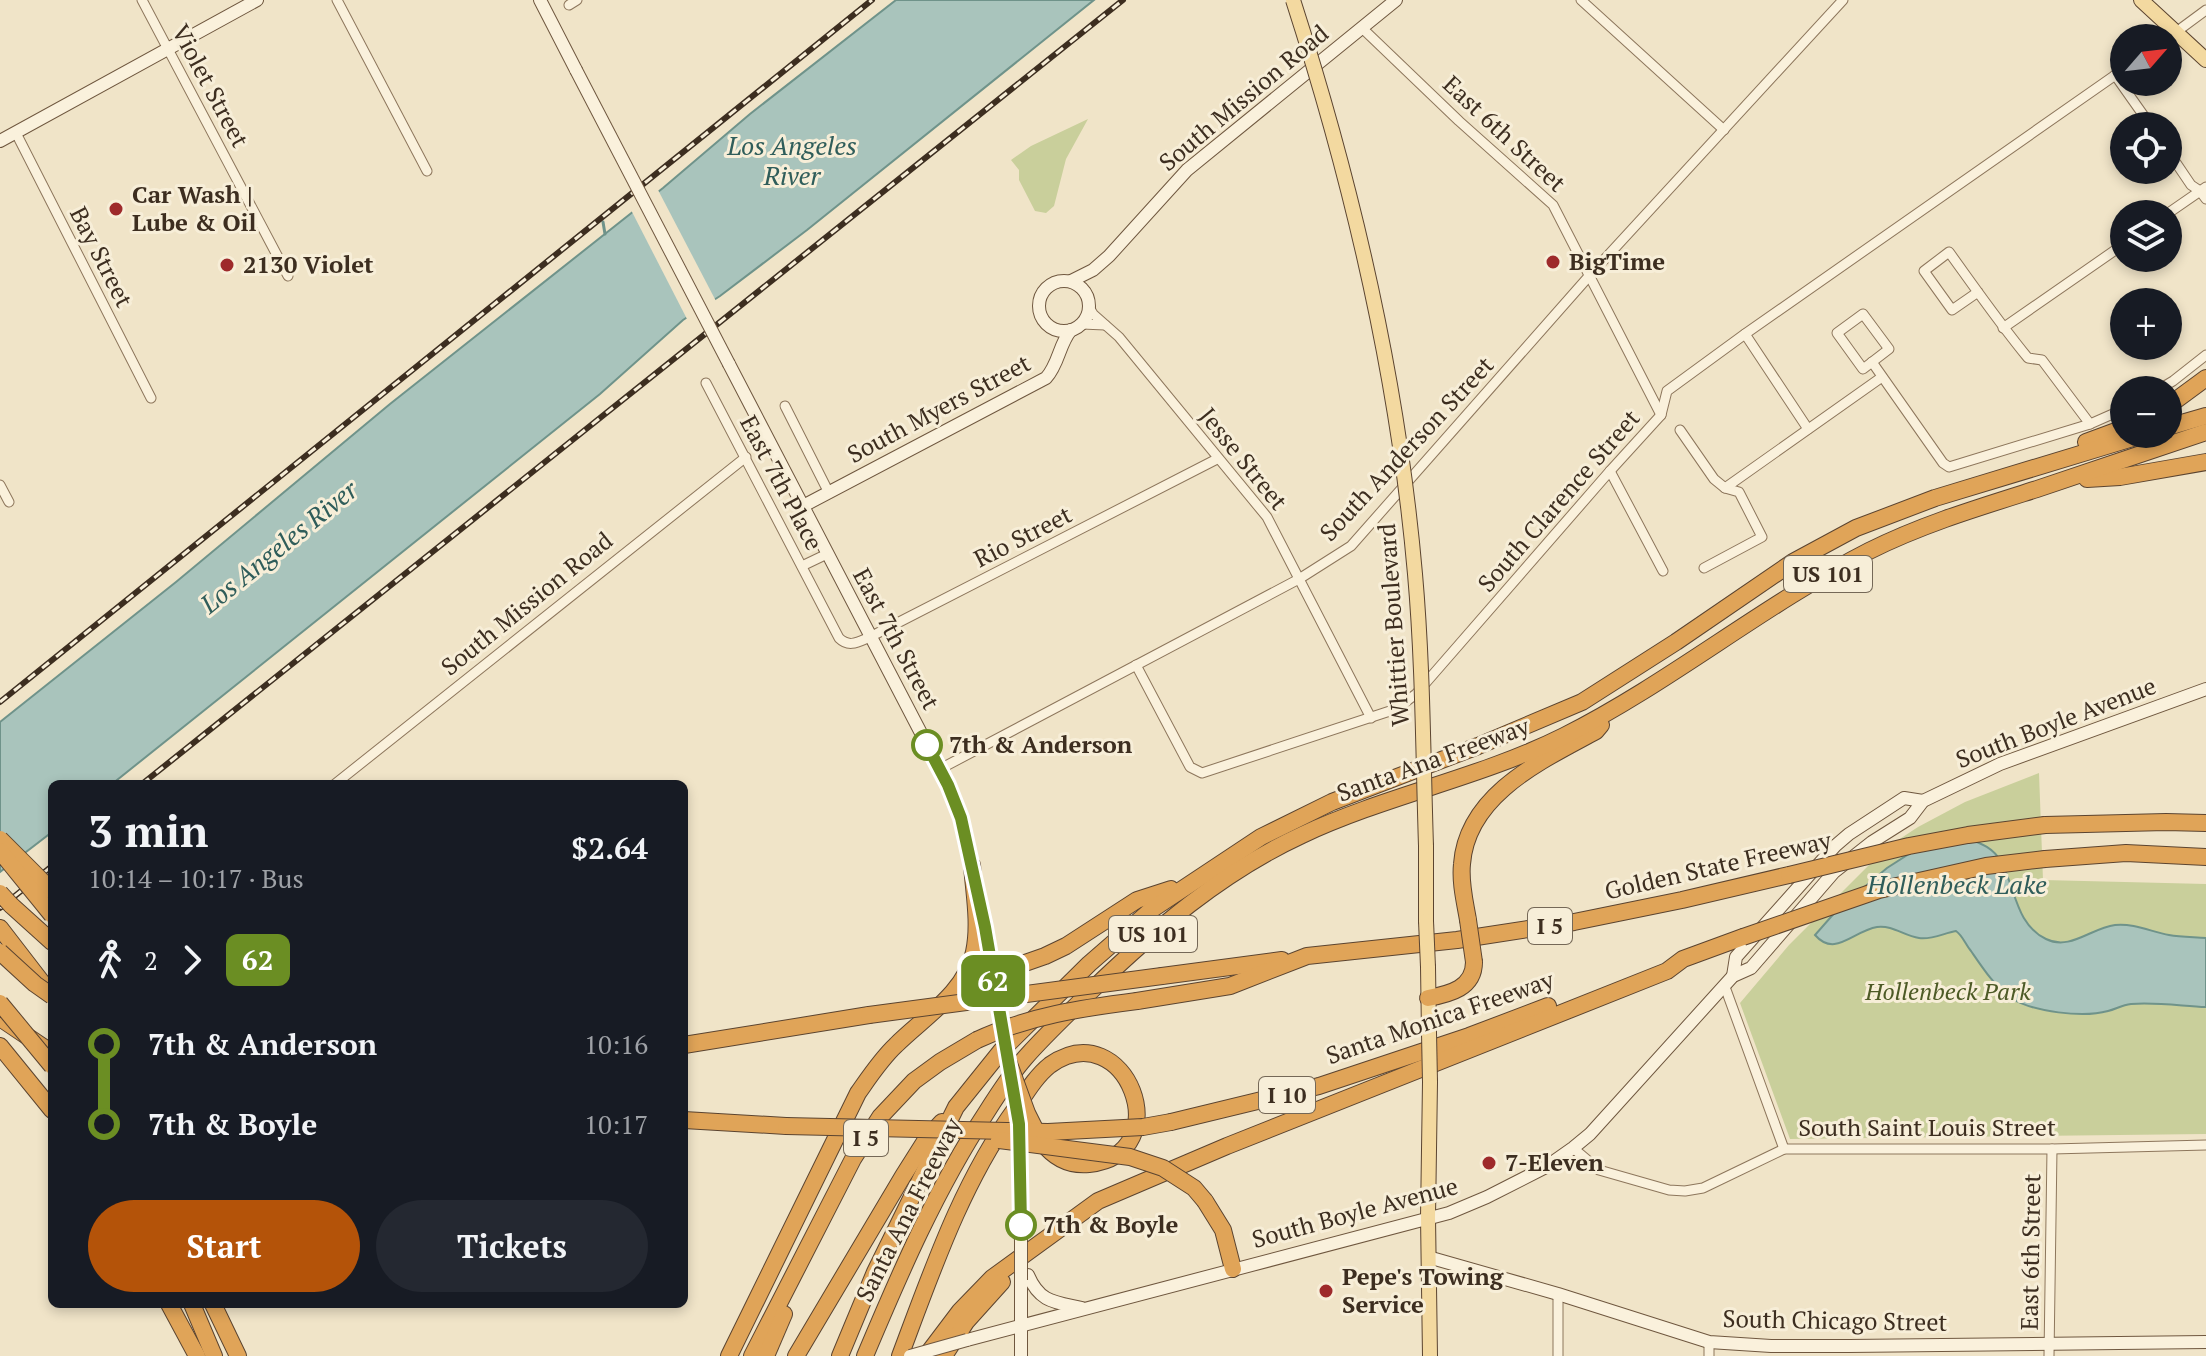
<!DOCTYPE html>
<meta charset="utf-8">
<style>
body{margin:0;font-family:"PT Serif",serif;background:#242831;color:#f1f3f6;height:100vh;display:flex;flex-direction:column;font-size:30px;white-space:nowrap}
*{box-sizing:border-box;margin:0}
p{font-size:26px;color:#9ea1a6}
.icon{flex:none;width:44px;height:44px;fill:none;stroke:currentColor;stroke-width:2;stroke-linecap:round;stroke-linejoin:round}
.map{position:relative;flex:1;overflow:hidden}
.panel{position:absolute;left:48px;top:780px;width:640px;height:528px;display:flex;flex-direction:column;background:#171b24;border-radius:12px;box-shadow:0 4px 12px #0003}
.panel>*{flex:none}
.badge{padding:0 16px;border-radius:12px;font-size:28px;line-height:52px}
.needle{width:52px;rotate:62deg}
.controls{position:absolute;left:2110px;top:24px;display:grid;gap:16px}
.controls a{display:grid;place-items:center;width:72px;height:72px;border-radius:50%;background:#171b24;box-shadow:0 4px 12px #0003;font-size:40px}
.map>.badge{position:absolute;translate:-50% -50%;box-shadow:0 0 0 4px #fff}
.legs{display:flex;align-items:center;gap:12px;height:88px;padding:0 40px;font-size:26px}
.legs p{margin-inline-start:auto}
.summary{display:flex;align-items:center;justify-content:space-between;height:136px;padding:0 40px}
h1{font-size:44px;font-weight:800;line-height:60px}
.cta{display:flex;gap:16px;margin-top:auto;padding:16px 40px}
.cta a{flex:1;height:92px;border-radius:48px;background:#b45309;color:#fff;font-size:32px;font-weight:800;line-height:92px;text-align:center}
.cta a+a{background:#242831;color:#f1f3f6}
ul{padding:0 40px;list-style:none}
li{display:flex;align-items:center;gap:28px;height:80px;font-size:30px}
li i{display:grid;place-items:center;width:12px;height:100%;margin:0 10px;background:currentColor}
li i::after{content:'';width:20px;height:20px;margin:-10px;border:6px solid;border-radius:50%;background:#171b24}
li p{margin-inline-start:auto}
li:first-child i{background:linear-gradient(#0000 50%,currentColor 0)}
li:last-child i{background:linear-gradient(currentColor 50%,#0000 0)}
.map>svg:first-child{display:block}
</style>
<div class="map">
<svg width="2206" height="1356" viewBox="0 0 2206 1356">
<rect width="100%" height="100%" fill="#f0e4c8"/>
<!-- green -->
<g fill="#c9cf9b">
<polygon points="1088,119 1066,159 1054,206 1046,213 1035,211 1019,180 1019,170 1011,160 1031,146"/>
<polygon points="2039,773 2043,880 2206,884 2206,1134 1790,1139 1740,1003 1789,945 1886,848 1918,827 1965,802"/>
</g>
<!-- water -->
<g fill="#a9c4bc" stroke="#6f938a" stroke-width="2">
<polygon points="896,0 1094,0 807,230 720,296 683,320 600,394 112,784 52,784 52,832 0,872 0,722 176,582 390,404 663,188 750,114"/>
<path d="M 1967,838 C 1980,843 1994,848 2001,862 C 2016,888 2015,924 2046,939 C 2070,951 2091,928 2115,925 C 2134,923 2152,932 2169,935 C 2181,937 2194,937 2206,938 L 2206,1007 C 2182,1006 2156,1002 2131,1004 C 2122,1005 2116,1009 2108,1011 C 2083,1018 2033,1012 2011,998 C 1995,987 1982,967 1971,951 C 1965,944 1963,936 1956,931 C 1944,933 1932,940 1919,938 C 1904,936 1893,925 1877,927 C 1853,931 1835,958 1815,935 L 1837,910 L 1887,868 L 1923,845 Z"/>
</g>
<!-- pier -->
<polygon fill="#f0e4c8" points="657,188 717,303 688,321 630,208"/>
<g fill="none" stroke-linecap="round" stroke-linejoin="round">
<!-- stream -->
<polyline stroke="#6f938a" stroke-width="3" points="603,222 605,234"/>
<defs>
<g id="street">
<polyline points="142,0 288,276"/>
<polyline points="337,0 427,171"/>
<polyline points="1581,0 1724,130"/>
<polyline points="569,5 577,0"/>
<polyline points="1362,28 1459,121 1553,205 1661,415"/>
<polyline points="2168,38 2206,10"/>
<polyline points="2115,75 2151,126"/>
<polyline points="16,133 151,398"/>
<polyline points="2168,151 2191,185 2200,191 2206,199"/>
<polyline points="2167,214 2206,187"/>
<path d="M 1978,292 L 1952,310 L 1924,271 L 1949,252 C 1975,288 2000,324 2028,358 L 2042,360 L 2090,424"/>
<polyline points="1089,307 1093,314 1119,337 1267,517 1371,718"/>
<polygon points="1863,314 1889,349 1863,369 1837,333"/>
<polyline points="1082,324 1105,325"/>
<polyline points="2003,328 2124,244"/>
<polyline points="1745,334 1808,429"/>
<polyline points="1872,362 1943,463 1949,467 2090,424 2124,409"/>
<path d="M 706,383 L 839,638 C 849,648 858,642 870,637 L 1217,459"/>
<polyline points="2158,390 2173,381 2206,355"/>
<polyline points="785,406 829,493"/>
<polyline points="1680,430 1714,479 1725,488 1739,492 1762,537 1704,568"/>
<polyline points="1610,471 1663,571"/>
<polyline points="0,485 9,502"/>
<polyline points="1725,488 1882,377"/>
<polyline points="802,566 827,554"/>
<polyline points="1136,665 1190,767 1202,773 1396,709 1416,694 1610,471 1661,415 1667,391 1745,334 2124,69"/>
<polyline points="940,769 1299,579 1351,546 1590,275 1843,0"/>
<polyline points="335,784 746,457"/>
<polyline points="1725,987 1784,1149"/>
<polyline points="1573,1148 1599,1170 1669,1190 1685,1191 1703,1188 1784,1149 2052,1149 2206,1145"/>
<polyline points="1558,1294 1558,1356"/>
<polyline points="1709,1356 1709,1342"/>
<polyline points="2049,1356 2052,1149"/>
</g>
<g id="secondary">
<polyline points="540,0 576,70"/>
<polyline points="0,141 257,0"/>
<circle cx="1064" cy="306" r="25"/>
<polyline points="1071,281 1093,270 1109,256 1187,170 1396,0"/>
<polyline points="729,364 948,785 961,818 973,873"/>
<path d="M 803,506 L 1046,378 C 1059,364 1059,344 1071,330"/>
<polyline points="981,911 1000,1018"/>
<polyline points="1733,976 1736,957 1835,846 1849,834 1904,798 1923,801"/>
<polyline points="1019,1136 1021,1242"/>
<polyline points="1428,1257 1558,1294 1709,1342 1771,1346 1849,1346 2206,1342"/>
<path d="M 1028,1275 C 1040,1303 1055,1302 1082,1308"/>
<polyline points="1021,1280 1021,1356"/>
<polyline points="967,1340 1449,1213 1487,1197 1546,1167 1573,1148 1590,1134 1733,976 1751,968 1834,872 1872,842 1910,818 1923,801 2000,764 2206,689"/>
</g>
<g id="primary">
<polyline points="2141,0 2206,60"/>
<polyline points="1426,846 1426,921"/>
<polyline points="1428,967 1429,1033"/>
<polyline points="1430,1356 1428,1217 1430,1082"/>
</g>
<g id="highway">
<polyline points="2168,406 2206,378"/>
<polyline points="2168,427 2206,416"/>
<polyline points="2086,442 2124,428"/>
<polyline points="2087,479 2120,477 2206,462"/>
<polyline points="2045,825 2166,822 2206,823"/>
<polyline points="2045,859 2126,853 2206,857"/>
<polyline points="11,905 52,942"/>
<path d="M 1468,920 C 1465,902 1460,883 1462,864 C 1467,794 1543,760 1596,731 L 1601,725"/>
<polyline points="0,928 47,989"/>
<polyline points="991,972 1025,963 1045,956 1066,946 1137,900 1171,889"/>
<polyline points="1162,976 1282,960"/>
<path d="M 1428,998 C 1450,994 1474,988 1474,962"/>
<polyline points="1137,1001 1230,986 1307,956 1457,940 1574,922 1682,900 1789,875"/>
<polyline points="0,1018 52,1053"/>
<polyline points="684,1045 869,1015"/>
<polyline points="0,1046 52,1110"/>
<polyline points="684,1120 786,1126"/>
<polyline points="1171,1122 1319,1086 1469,1036 1548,1006"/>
<polyline points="1205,1201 1223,1230 1233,1269"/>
<polyline points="169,1304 197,1356"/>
<polyline points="192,1304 214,1356"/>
<polyline points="213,1304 238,1356"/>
<path d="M 729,1356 L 858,1093 C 870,1076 881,1059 896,1045 C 923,1018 966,992 974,952 C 980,924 974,893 972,865"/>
<polyline points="752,1356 853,1159 880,1117 914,1081 940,1062 977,1040"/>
<polyline points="766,1356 784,1314"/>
<polyline points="796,1356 903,1176 927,1138 942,1122"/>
<polyline points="840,1356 875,1272 956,1107 1001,1051 1089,964 1151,910 1261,837 1332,802 1478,746 1582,702 1676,642 1793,562 1856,528 1935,498 2146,434"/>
<path d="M 865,1356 C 900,1273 936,1189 986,1113 C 998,1094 1011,1074 1025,1058 C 1046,1034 1069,1013 1091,991 C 1154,930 1222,872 1302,835 C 1387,795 1480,778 1564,736 C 1671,682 1763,605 1869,551 C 1923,524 1980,507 2037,489 C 2093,470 2150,451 2206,432"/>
<path d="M 900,1356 C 932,1271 962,1182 1016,1108 C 1026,1093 1036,1076 1050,1065 C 1126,1012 1180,1154 1089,1164 C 1068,1166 1054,1158 1042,1142"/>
<polyline points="926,1356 960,1311 992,1278 1098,1201 1227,1146 1667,971 1683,959 1743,937"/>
<polyline points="944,1356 966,1322 1002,1282"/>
</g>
</defs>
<!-- street casing -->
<use href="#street" stroke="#8d765c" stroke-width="11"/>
<!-- secondary casing -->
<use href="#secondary" stroke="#6f573f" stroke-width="14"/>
<!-- primary casing -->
<use href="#primary" stroke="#5b4430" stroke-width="16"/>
<!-- highway casing -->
<use href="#highway" stroke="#5b4430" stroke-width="18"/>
<!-- street -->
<use href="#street" stroke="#faf1dc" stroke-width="9"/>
<!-- secondary -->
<use href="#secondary" stroke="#faf1dc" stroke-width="12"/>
<!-- primary -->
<use href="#primary" stroke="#f3d9a0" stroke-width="14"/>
<!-- highway -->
<use href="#highway" stroke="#e0a458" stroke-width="16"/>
<defs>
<g id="rail">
<polyline points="0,702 872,0"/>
<polyline points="142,784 1123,0"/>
<polyline points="0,908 52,866"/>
</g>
</defs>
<!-- rail casing -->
<use href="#rail" stroke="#3d2e20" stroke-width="6"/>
<!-- rail -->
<use href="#rail" stroke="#f7eed8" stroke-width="3" stroke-dasharray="9" stroke-linecap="butt"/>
<defs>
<g id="secondary-bridge">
<polyline points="576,70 729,364"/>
<polyline points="1000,1018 1010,1070"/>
<polyline points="1013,1088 1019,1124"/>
<polyline points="1021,1280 1021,1242"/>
<polyline points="910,1356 967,1340"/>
</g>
<g id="primary-bridge">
<path d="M 1293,0 C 1353,186 1398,378 1415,574 C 1423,664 1423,755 1426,846"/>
<polyline points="1426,921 1428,967"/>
<polyline points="1429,1033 1430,1082"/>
</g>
<g id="highway-bridge">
<polyline points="0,839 52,891"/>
<polyline points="0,851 52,915"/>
<polyline points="1789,875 1909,846 1968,835 2045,825"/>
<polyline points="0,893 11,905"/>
<polyline points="1468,920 1474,962"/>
<polyline points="1743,937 1879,890 1986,866 2045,859"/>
<polyline points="0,952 35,984 52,996"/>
<polyline points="0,1003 52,1066"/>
<polyline points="869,1015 1162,976"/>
<path d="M 977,1040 C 1028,1016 1082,1008 1137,1001"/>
<polyline points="1008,1061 1027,1113 1039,1137"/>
<polyline points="786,1126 1048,1132 1143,1127 1171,1122"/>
<polyline points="999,1140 1130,1157 1163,1168 1194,1188 1205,1201"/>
</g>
</defs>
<!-- secondary-bridge casing -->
<use href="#secondary-bridge" stroke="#6f573f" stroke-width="14" stroke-linecap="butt"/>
<!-- primary-bridge casing -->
<use href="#primary-bridge" stroke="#5b4430" stroke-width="16" stroke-linecap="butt"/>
<!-- highway-bridge casing -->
<use href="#highway-bridge" stroke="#5b4430" stroke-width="18" stroke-linecap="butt"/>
<!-- secondary-bridge -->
<use href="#secondary-bridge" stroke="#faf1dc" stroke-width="12"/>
<!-- primary-bridge -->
<use href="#primary-bridge" stroke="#f3d9a0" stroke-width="14"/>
<!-- highway-bridge -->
<use href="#highway-bridge" stroke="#e0a458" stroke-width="16"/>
</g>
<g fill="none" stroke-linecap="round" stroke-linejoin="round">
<defs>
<polyline id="line-1" points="927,745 948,785 961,818 985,927 1019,1124 1021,1225"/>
</defs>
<!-- line-1 casing -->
<use href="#line-1" stroke="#fff" stroke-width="18"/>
<!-- line-1 -->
<use href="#line-1" stroke="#6b8e23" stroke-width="12"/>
</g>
<!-- markers -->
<g fill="#9e2a2b" stroke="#f7eed8" stroke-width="3">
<circle cx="116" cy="209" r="8"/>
<circle cx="1553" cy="262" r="8"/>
<circle cx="227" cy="265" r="8"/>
<circle cx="1489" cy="1163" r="8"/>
<circle cx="1326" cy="1291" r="8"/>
</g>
<g fill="#fff" stroke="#6b8e23" stroke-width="4">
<circle cx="927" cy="745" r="14"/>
<circle cx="1021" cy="1225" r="14"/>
</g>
<g text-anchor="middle" stroke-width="6" stroke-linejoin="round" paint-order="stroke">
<!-- shield labels -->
<g fill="#f7eed8" stroke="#756857" stroke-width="2">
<rect x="1784" y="556" width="88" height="36" rx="6"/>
<rect x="1528" y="908" width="44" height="36" rx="6"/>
<rect x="1109" y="916" width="88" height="36" rx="6"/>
<rect x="1259" y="1077" width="56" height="36" rx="6"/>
<rect x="844" y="1120" width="44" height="36" rx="6"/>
</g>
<g font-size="22" font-weight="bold" fill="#3d2e20">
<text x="1828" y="582">US 101</text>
<text x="1550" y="934">I 5</text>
<text x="1153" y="942">US 101</text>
<text x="1287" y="1103">I 10</text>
<text x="866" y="1146">I 5</text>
</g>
<!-- street labels -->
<g font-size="24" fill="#3d2e20" stroke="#f7eed8">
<text transform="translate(210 86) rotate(62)" y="8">Violet Street</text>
<text transform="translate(1244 98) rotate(-40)" y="8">South Mission Road</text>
<text transform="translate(1504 134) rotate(43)" y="8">East 6th Street</text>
<text transform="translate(101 257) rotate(63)" y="8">Bay Street</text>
<text transform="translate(939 409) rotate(-28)" y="8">South Myers Street</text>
<text transform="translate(1407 449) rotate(-47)" y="8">South Anderson Street</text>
<text transform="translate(1243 459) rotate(51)" y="8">Jesse Street</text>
<text transform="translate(781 483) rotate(62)" y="8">East 7th Place</text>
<text transform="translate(1559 501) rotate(-49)" y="8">South Clarence Street</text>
<text transform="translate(1023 537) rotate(-27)" y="8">Rio Street</text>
<text transform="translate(527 604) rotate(-39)" y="8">South Mission Road</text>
<text transform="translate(1394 625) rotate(-94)" y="8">Whittier Boulevard</text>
<text transform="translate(896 639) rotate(62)" y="8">East 7th Street</text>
<text transform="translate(2056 723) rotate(-21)" y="8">South Boyle Avenue</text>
<text transform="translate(1433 760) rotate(-20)" y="8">Santa Ana Freeway</text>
<text transform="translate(1718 866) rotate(-13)" y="8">Golden State Freeway</text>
<text transform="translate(1440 1018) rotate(-19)" y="8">Santa Monica Freeway</text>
<text x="1927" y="1136">South Saint Louis Street</text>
<text transform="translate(909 1210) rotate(-63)" y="8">Santa Ana Freeway</text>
<text transform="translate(1355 1213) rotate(-15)" y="8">South Boyle Avenue</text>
<text transform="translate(2031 1252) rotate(-89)" y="8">East 6th Street</text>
<text transform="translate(1835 1321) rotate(1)" y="8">South Chicago Street</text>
</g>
<!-- poi labels -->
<g font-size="24" font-weight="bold" fill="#3d2e20" stroke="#f7eed8" text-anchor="start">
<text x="132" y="203">Car Wash |<tspan x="132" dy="28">Lube &amp; Oil</tspan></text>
<text x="1569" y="270">BigTime</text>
<text x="243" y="273">2130 Violet</text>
<text x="1505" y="1171">7-Eleven</text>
<text x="1342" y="1285">Pepe's Towing<tspan x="1342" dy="28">Service</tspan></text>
</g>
<!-- stop labels -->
<g font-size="24" font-weight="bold" fill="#3d2e20" stroke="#f7eed8" text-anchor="start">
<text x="949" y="753">7th &amp; Anderson</text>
<text x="1043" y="1233">7th &amp; Boyle</text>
</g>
<!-- park labels -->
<g font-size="24" font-style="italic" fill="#4d5a26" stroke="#f7eed8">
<text x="1948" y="1000">Hollenbeck Park</text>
</g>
<!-- water labels -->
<g font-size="26" font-style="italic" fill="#2f5d5a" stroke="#f7eed8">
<text x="792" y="155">Los Angeles<tspan x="792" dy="30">River</tspan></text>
<text transform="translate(279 547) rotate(-39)" y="9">Los Angeles River</text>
<text x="1957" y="894">Hollenbeck Lake</text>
</g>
</g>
</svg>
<div class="controls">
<a><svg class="needle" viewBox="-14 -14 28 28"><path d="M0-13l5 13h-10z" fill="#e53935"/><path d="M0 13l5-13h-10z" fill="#9ea1a6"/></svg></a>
<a><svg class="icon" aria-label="locate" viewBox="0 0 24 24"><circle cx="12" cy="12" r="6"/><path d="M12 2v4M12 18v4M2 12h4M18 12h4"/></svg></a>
<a><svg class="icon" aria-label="layers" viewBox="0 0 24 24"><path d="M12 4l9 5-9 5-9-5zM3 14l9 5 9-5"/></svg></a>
<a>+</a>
<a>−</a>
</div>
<b class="badge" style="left:993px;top:981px;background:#6b8e23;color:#fff">62</b>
<section class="panel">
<div class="summary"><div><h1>3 min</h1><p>10:14 – 10:17 · Bus</p></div><b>$2.64</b></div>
<div class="legs"><svg class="icon" aria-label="walk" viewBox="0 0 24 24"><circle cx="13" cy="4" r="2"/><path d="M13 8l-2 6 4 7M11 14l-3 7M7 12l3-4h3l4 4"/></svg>2<svg class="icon" aria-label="forward" viewBox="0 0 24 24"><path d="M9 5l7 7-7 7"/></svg><b class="badge" style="background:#6b8e23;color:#fff">62</b></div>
<ul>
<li><i style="color:#6b8e23"></i><b>7th &amp; Anderson</b><p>10:16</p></li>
<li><i style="color:#6b8e23"></i><b>7th &amp; Boyle</b><p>10:17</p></li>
</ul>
<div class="cta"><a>Start</a><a>Tickets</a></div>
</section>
</div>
